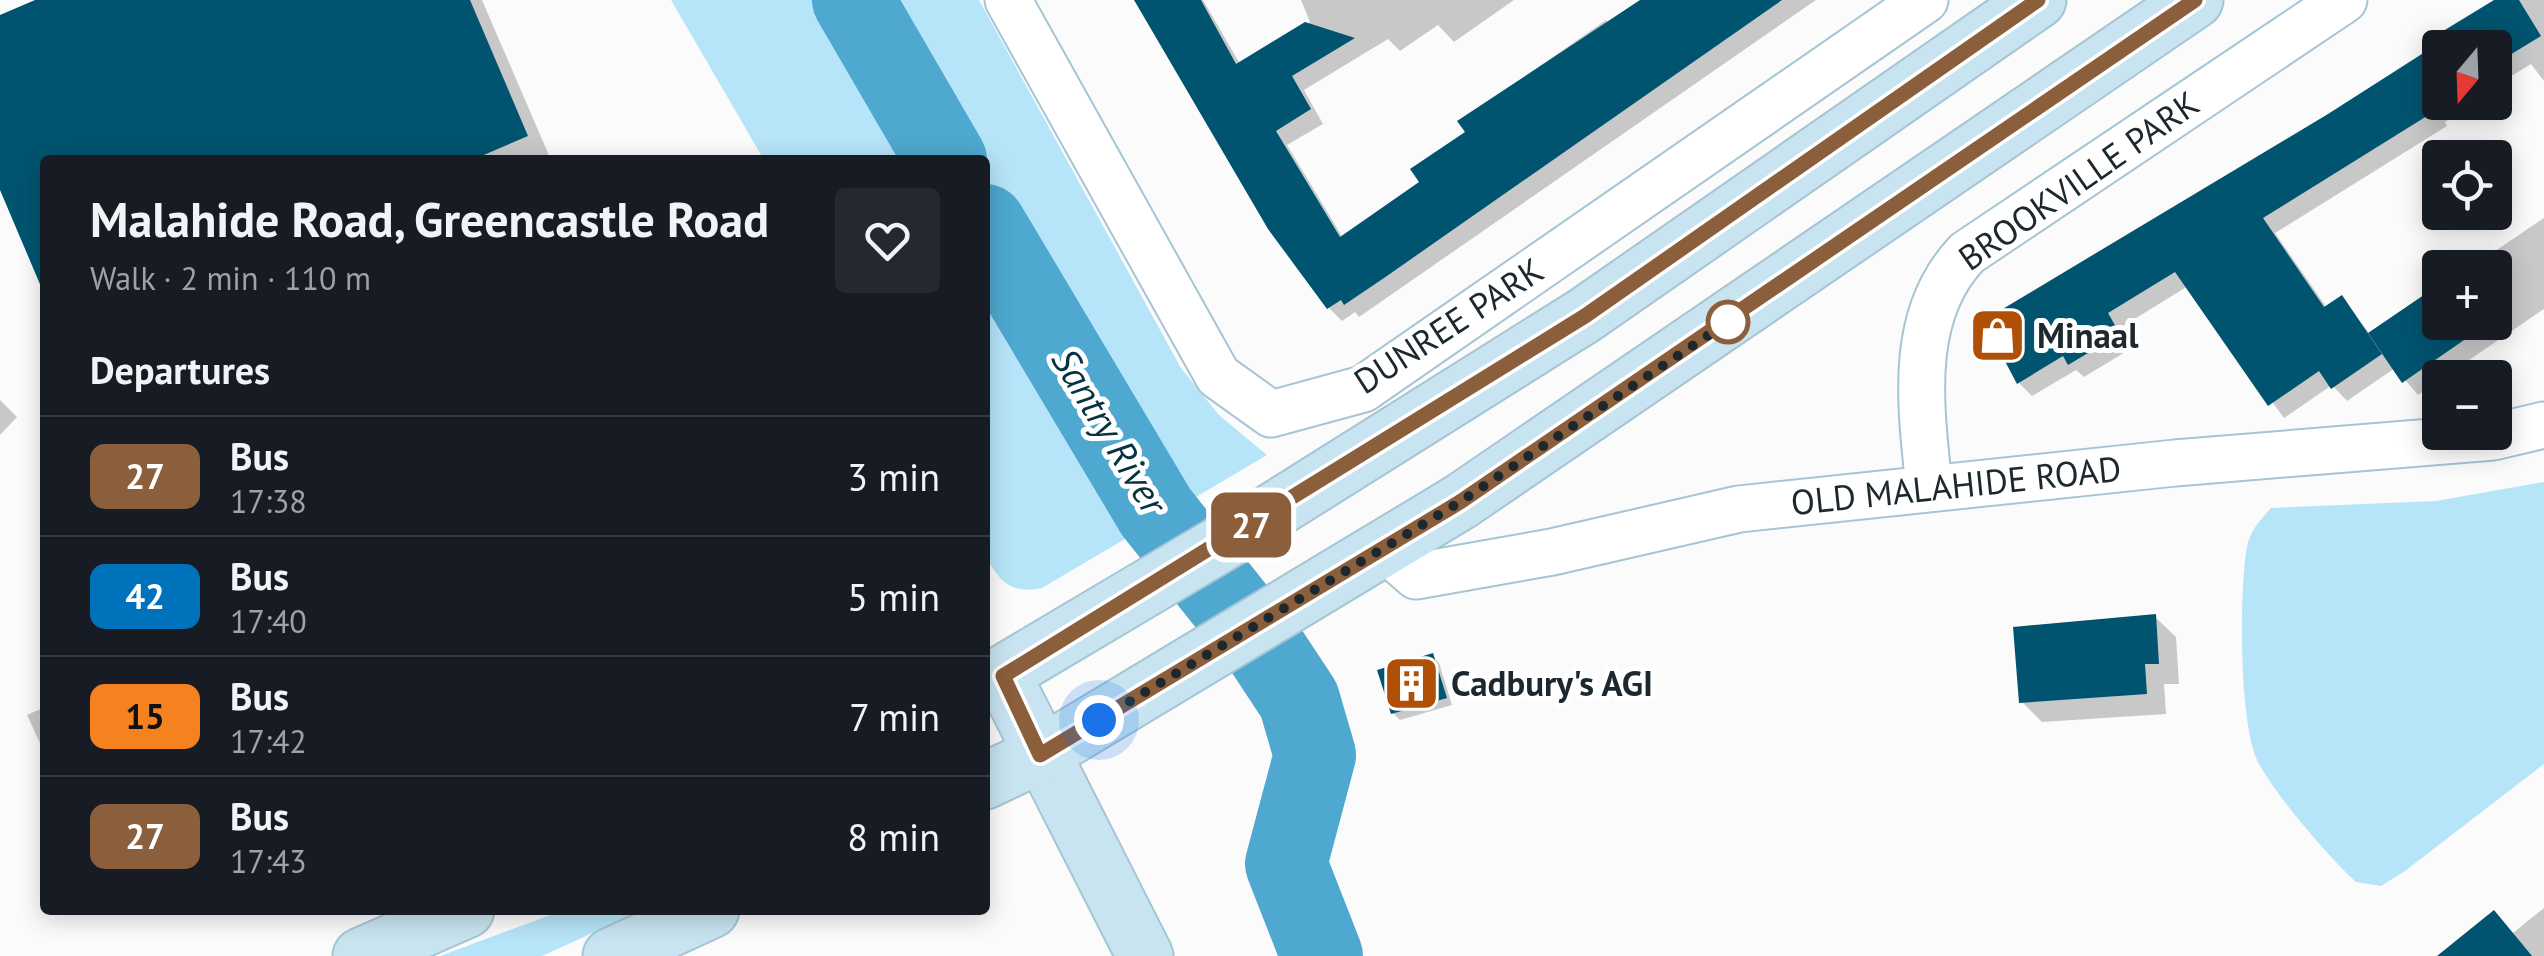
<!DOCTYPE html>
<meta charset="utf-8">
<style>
body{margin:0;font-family:"PT Sans",sans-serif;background:#242831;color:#f1f3f6;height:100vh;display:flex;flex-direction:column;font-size:38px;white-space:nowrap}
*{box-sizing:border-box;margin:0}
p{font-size:32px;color:#9ea1a6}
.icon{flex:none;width:55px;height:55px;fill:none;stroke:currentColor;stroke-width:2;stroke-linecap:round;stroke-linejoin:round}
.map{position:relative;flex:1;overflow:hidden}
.panel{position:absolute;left:40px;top:155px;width:950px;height:760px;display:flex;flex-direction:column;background:#171b24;border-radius:10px;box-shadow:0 5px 25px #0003}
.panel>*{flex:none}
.badge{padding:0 20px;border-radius:15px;font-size:35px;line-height:65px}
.needle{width:65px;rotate:199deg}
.controls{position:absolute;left:2422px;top:30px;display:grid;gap:20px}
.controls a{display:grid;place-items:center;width:90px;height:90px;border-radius:10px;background:#171b24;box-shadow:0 5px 25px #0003;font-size:50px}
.you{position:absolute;width:50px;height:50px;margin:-25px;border:8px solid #fff;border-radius:50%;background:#1a73e8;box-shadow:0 0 0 15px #1a73e833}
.map>.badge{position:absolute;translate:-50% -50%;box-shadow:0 0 0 5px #fff}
h2{padding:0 50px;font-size:38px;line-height:90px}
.round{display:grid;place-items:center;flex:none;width:105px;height:105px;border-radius:10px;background:#242831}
.overview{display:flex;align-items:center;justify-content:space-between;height:170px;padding:0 50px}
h1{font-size:48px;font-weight:700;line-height:75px}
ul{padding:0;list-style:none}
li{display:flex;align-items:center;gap:30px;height:120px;padding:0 50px;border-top:2px solid #363941}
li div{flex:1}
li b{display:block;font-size:38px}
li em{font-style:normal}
li .badge{min-width:110px;font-weight:700;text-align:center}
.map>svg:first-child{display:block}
</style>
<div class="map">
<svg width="2544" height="956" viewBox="0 0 2544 956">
<rect width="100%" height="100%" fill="#fbfbfb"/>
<!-- green -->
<g fill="#b6e4f9">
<path d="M 671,0 L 979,0 L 1181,368 L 1219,415 L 1267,455 L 1042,588 C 1010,594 1000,582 985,555 L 985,160 L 764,160 Z"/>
<path d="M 2544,482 L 2544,764 L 2405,871 L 2381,886 L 2356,882 C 2328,856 2276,796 2258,762 C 2239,726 2239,589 2247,547 C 2250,531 2260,520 2271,508 L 2436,501 Z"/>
<polygon points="564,910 643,910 542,956 440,956"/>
</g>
<!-- shadow -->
<g fill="#0003">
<polygon points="42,0 482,0 551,160 45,160 45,290 0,184 0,18"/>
<polygon points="1138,0 1203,0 1240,64 1310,22 1301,0 1514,0 1454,42 1438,25 1400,51 1388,39 1304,90 1323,124 1287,145 1343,238 1422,183 1468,133 1460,122 1606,20 1609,23 1645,0 1816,0 1359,317 1355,312 1342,321 1329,308"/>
<polygon points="2499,0 2544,0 2544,81 2531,64 2495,86 2495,48 2440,48 2440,102 2468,102 2455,110 2457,114 2445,122 2447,126 2275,233 2327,308 2341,298 2370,334 2440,288 2440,322 2495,322 2495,268 2470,268 2544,218 2544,309 2418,395 2395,368 2347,401 2332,385 2284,418 2188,286 2120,328 2132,348 2084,377 2076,370 2032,396 2019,383"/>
<polygon points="0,400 17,417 0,435"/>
<polygon points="2155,617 2176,637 2179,684 2164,684 2166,714 2042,722 2021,701"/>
<polygon points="1432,656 1439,663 1452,705 1400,720 1393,713"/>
<polygon points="45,707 45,754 27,715"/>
<polygon points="2544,908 2544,956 2441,956 2494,913 2513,933"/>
</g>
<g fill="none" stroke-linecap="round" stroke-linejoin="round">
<!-- river -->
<g stroke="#4ea8cf" stroke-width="82">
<polyline points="853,0 946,160"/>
<polyline points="985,225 1156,512 1266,650 1299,700 1315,755 1286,864 1322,956"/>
</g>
</g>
<!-- building -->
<g fill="#005470">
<polygon points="35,0 470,0 528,136 472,160 45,160 45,296 0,190 0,15"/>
<polygon points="1134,0 1201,0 1236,64 1305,22 1355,38 1292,76 1311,109 1276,131 1340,237 1419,182 1410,169 1465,132 1457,121 1640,0 1782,0 1384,278 1344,305 1341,300 1327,309 1268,229"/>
<polygon points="2494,0 2519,0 2541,36 2495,64 2495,48 2440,48 2440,97 2431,103 2435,111 2263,218 2324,307 2342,295 2382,354 2331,389 2319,371 2268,406 2175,272 2108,313 2120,334 2068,365 2063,356 2017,384 1988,329 2006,318 2001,310 2328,114 2425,52 2439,41 2435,36"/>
<polygon points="2440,284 2440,322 2490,322 2402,383 2368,333"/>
<polygon points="2156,614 2159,664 2145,664 2147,694 2019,703 2013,627"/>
<polygon points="1433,653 1447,698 1391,714 1377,670"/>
<polygon points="2494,910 2532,956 2437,956"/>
</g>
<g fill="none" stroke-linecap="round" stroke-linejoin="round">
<defs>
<g id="street">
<polyline points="1008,0 1218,376 1271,414 1363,389 1925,0"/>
<path d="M 1929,487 C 1921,407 1907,316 1967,253 L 2344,0"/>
<polyline points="1384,548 1416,576 1552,552 1739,509 2175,463 2493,437 2544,425"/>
</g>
<g id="secondary">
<polyline points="1003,676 1145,956"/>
<polyline points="985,684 1219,545 1585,315 2038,0"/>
<polyline points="985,781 1040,755 1460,502 2195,0"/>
<polyline points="361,956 466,910"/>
<polyline points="611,956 711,910"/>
</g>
</defs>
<!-- street casing -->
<use href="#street" stroke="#a6c5d4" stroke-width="49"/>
<!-- secondary casing -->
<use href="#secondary" stroke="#a6c5d4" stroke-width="59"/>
<!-- street -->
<use href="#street" stroke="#fff" stroke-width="45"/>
<!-- secondary -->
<use href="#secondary" stroke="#c8e4f0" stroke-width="55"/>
</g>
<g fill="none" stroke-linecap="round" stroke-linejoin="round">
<defs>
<polyline id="line" points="2038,0 1585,316 1003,676 1040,755 1460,502 2195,0"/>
</defs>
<!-- line casing -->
<use href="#line" stroke="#fff" stroke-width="22"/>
<!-- line -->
<use href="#line" stroke="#8b5e3c" stroke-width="15"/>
<!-- walk -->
<polyline stroke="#1c282e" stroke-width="10" stroke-dasharray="0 18" points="1099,720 1460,502 1728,322"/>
</g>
<!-- icons -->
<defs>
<symbol id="shop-square" viewBox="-11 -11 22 22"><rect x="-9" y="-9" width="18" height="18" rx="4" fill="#b05006" stroke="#fff"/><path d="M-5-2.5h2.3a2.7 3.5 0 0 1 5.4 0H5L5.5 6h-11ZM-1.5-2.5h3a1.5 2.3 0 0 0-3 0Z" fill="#fff"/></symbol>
<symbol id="building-square" viewBox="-11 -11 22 22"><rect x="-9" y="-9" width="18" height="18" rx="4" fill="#b05006" stroke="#fff"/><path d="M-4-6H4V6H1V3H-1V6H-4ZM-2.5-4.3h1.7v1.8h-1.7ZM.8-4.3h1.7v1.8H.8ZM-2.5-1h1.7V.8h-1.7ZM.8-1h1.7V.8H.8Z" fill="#fff"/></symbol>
</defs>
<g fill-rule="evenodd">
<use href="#shop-square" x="1966" y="304" width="63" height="63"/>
<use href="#building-square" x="1380" y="652" width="63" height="63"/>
</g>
<!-- markers -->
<circle fill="#fff" stroke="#8b5e3c" stroke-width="5" cx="1728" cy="322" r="20"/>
<g text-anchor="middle" stroke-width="10" stroke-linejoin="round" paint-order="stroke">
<!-- street labels -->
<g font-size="35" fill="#1c282e" stroke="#fff">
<text transform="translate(2079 181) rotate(-35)" y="12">BROOKVILLE PARK</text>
<text transform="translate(1449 326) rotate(-33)" y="12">DUNREE PARK</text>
<text transform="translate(1956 486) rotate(-6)" y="12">OLD MALAHIDE ROAD</text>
</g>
<!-- poi labels -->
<g font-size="35" font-weight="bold" fill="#1c282e" stroke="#fff" text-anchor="start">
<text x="2037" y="348">Minaal</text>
<text x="1451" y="696">Cadbury's AGI</text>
</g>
<!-- water labels -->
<g font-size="38" font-style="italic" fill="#073242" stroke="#fff">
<text transform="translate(1109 431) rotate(59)" y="13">Santry River</text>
</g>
</g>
</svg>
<div class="controls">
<a><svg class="needle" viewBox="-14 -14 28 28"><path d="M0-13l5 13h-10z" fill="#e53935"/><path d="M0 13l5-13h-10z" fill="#9ea1a6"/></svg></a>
<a><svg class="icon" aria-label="locate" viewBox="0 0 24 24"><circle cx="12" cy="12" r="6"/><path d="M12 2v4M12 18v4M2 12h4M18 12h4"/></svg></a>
<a>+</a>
<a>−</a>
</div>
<div class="you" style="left:1099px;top:720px"></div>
<b class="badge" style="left:1251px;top:525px;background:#8b5e3c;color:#fff">27</b>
<section class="panel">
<div class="overview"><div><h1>Malahide Road, Greencastle Road</h1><p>Walk · 2 min · 110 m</p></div><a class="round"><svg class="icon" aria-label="heart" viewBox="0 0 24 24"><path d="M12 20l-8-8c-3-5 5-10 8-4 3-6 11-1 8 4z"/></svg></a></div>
<h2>Departures</h2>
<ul>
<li><span class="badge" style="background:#8b5e3c;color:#fff">27</span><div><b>Bus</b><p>17:38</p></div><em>3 min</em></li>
<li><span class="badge" style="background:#0072bc;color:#fff">42</span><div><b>Bus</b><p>17:40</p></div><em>5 min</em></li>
<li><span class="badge" style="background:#f58220;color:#111">15</span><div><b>Bus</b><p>17:42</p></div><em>7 min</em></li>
<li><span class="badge" style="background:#8b5e3c;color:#fff">27</span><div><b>Bus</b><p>17:43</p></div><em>8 min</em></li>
</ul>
</section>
</div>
